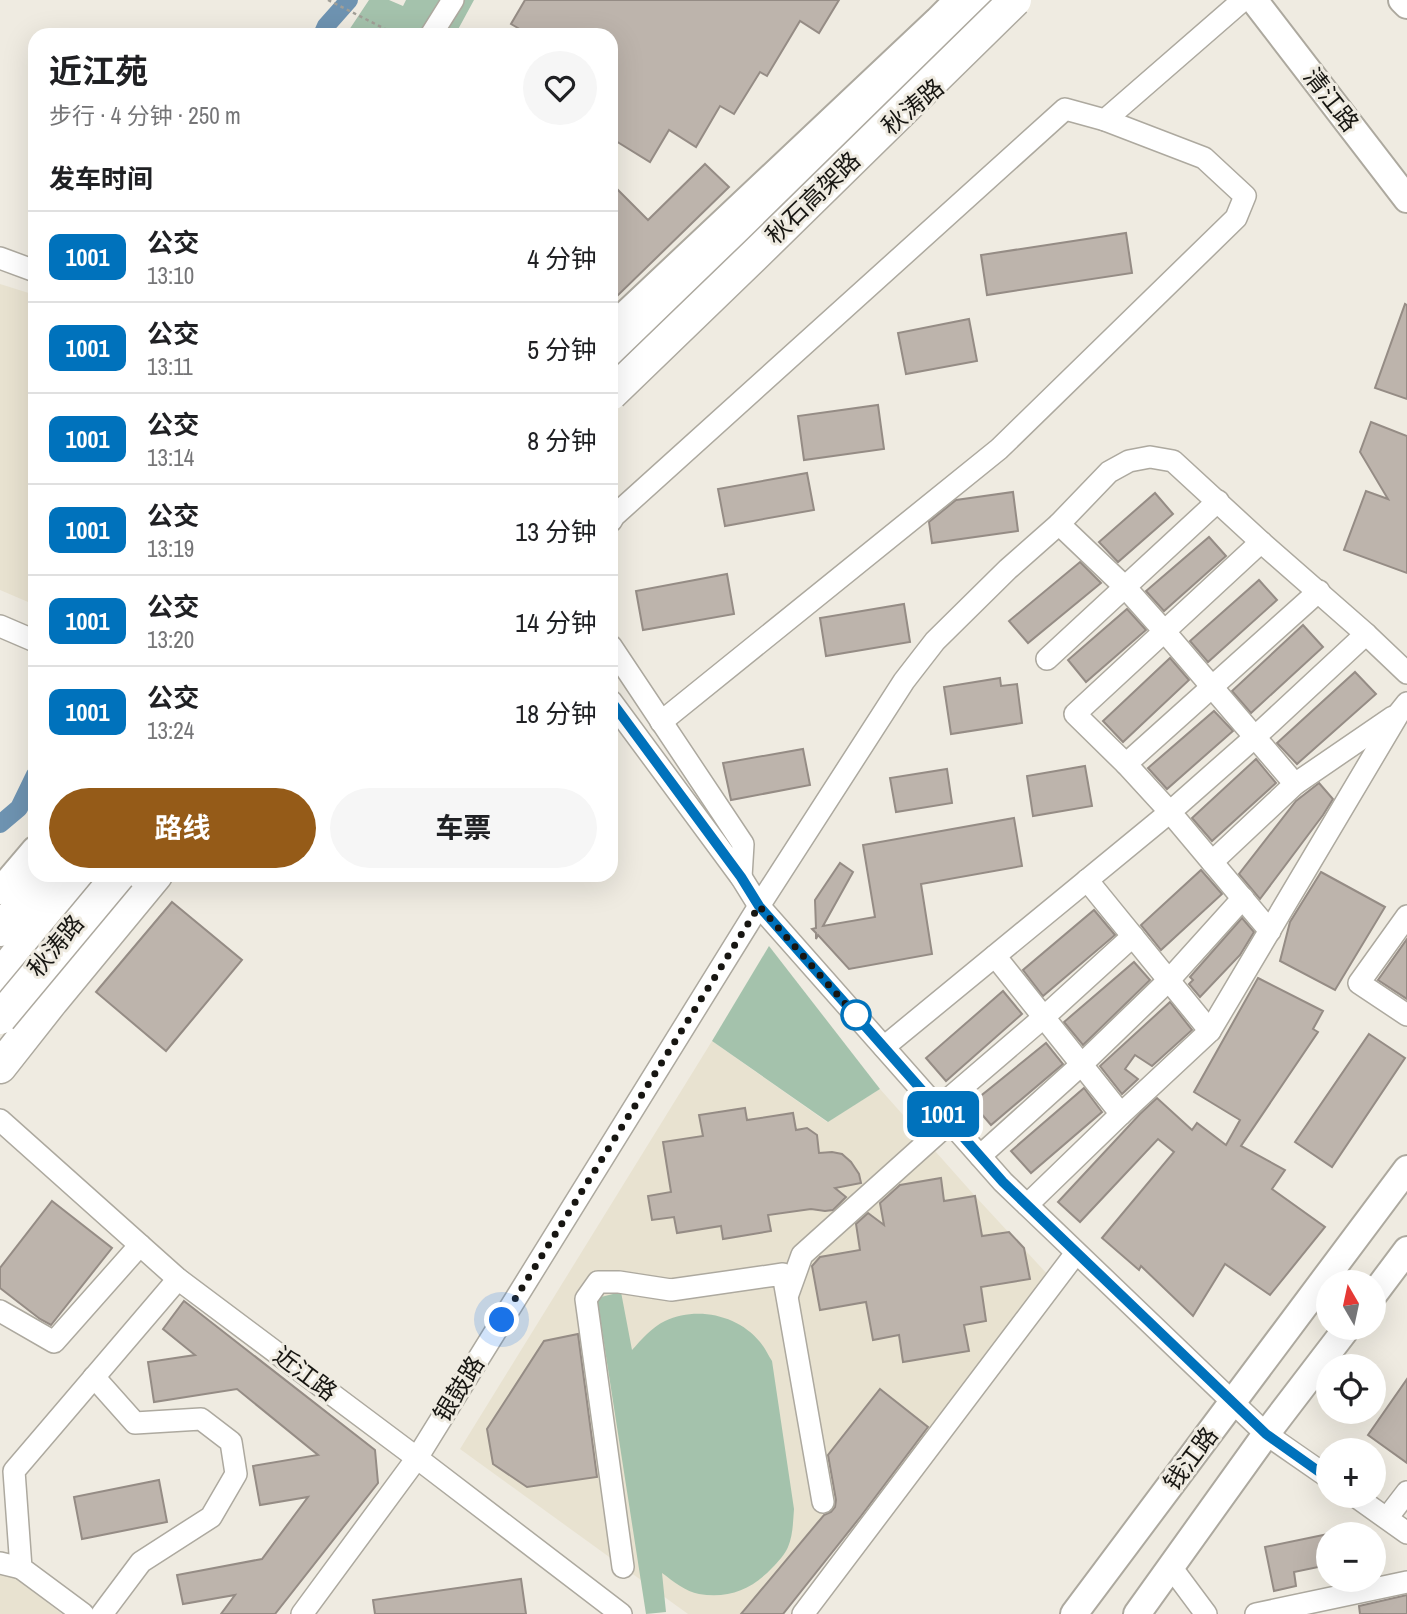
<!DOCTYPE html>
<html lang="zh">
<meta charset="utf-8">
<style>
body{margin:0;font-family:"Archivo Narrow","Noto Sans SC",sans-serif;background:#f6f6f6;color:#202124;height:100vh;display:flex;flex-direction:column;font-size:26px;white-space:nowrap}
*{box-sizing:border-box;margin:0}
p{font-size:23px;color:#757577}
.icon{flex:none;width:38px;height:38px;fill:none;stroke:currentColor;stroke-width:2;stroke-linecap:round;stroke-linejoin:round}
.map{position:relative;flex:1;overflow:hidden}
.side{position:absolute;left:28px;top:28px;width:590px;height:854px;display:flex;flex-direction:column;background:#fff;border-radius:21px;box-shadow:0 7px 28px #0002}
.side>*{flex:none}
.badge{padding:0 14px;border-radius:10px;font-size:24px;line-height:46px}
.needle{width:46px;rotate:351deg}
.buttons{position:absolute;left:1316px;top:1270px;display:grid;gap:14px}
.buttons a{display:grid;place-items:center;width:70px;height:70px;border-radius:50%;background:#fff;box-shadow:0 7px 28px #0002;font-size:35px}
.you{position:absolute;width:35px;height:35px;margin:-18px;border:5px solid #fff;border-radius:50%;background:#1a73e8;box-shadow:0 0 0 10px #1a73e833}
.map>.badge{position:absolute;translate:-50% -50%;box-shadow:0 0 0 4px #fff}
h2{padding:0 21px;font-size:26px;line-height:63px}
.round{display:grid;place-items:center;flex:none;width:74px;height:74px;border-radius:37px;background:#f6f6f6}
.head{display:flex;align-items:center;justify-content:space-between;height:119px;padding:0 21px}
h1{font-size:33px;font-weight:700;line-height:52px}
.action{display:flex;gap:14px;margin-top:auto;padding:14px 21px}
.action a{flex:1;height:80px;border-radius:42px;background:#955b18;color:#fff;font-size:28px;font-weight:700;line-height:80px;text-align:center}
.action a+a{background:#f6f6f6;color:#202124}
ul{padding:0;list-style:none}
li{display:flex;align-items:center;gap:21px;height:91px;padding:0 21px;border-top:2px solid #e0e0e0}
li div{flex:1}
li b{display:block;font-size:26px}
li em{font-style:normal}
li .badge{min-width:77px;font-weight:700;text-align:center}
.map>svg:first-child{display:block}
</style>
<div class="map">
<svg width="1407" height="1614" viewBox="0 0 1407 1614">
<rect width="100%" height="100%" fill="#efebe1"/>
<!-- built -->
<g fill="#e8e2d0">
<polygon points="0,284 35,295 35,605 0,590"/>
<polygon points="712,1041 827,1122 880,1089 975,1196 1050,1277 783,1614 688,1614 460,1449"/>
<polygon points="0,1565 25,1585 62,1614 0,1614"/>
</g>
<!-- green -->
<g fill="#a4c2ac">
<polygon points="369,0 389,0 403,6 406,0 474,0 455,35 350,35 347,33"/>
<polygon points="769,946 880,1089 828,1122 712,1041"/>
<path d="M 621,1292 L 632,1350 C 641,1340 652,1327 665,1321 C 697,1306 738,1315 760,1342 C 765,1348 768,1355 772,1361 L 794,1509 C 793,1522 793,1535 788,1547 C 785,1554 778,1562 772,1568 C 752,1589 729,1599 699,1594 C 686,1592 673,1581 662,1573 L 666,1612 L 646,1614 L 597,1298 Z"/>
</g>
<g fill="none" stroke-linecap="round" stroke-linejoin="round">
<!-- canal -->
<g stroke="#6e93b1" stroke-width="18">
<polyline points="322,35 326,26 349,0"/>
<polyline points="0,824 19,808 35,775"/>
</g>
</g>
<!-- building -->
<g fill="#bdb4ac" stroke="#958c85" stroke-width="2">
<polygon points="525,0 839,0 819,33 800,21 767,76 760,72 734,114 720,106 696,147 669,130 650,162 611,138 611,35 530,35 511,24"/>
<polygon points="705,164 729,187 611,302 611,183 648,220"/>
<polygon points="1126,233 1132,273 987,295 981,255"/>
<polygon points="1405,304 1407,305 1407,399 1375,388"/>
<polygon points="969,319 977,361 906,374 898,333"/>
<polygon points="878,405 884,449 804,460 798,416"/>
<polygon points="1371,422 1407,436 1407,573 1344,550 1366,491 1388,499 1360,452"/>
<polygon points="807,473 814,510 725,526 718,489"/>
<polygon points="1013,492 1018,531 932,543 929,522 956,500"/>
<polygon points="1155,493 1173,514 1118,562 1099,542"/>
<polygon points="1209,537 1226,556 1164,611 1146,591"/>
<polygon points="1080,562 1101,583 1028,643 1009,621"/>
<polygon points="727,574 734,614 643,630 636,591"/>
<polygon points="1259,580 1277,600 1208,662 1190,641"/>
<polygon points="904,604 910,642 826,656 820,618"/>
<polygon points="1127,609 1146,630 1086,682 1068,660"/>
<polygon points="1303,625 1323,647 1251,713 1232,691"/>
<polygon points="1170,658 1189,680 1123,742 1103,721"/>
<polygon points="1355,672 1376,694 1297,764 1277,743"/>
<polygon points="1000,678 1001,686 1017,684 1022,723 951,734 944,687"/>
<polygon points="1214,711 1233,731 1167,789 1148,768"/>
<polygon points="803,749 810,785 731,800 723,763"/>
<polygon points="1256,759 1276,783 1212,841 1192,818"/>
<polygon points="1085,766 1092,806 1033,816 1027,776"/>
<polygon points="947,769 952,803 896,812 890,778"/>
<polygon points="1319,783 1333,799 1323,815 1260,899 1239,874 1296,801"/>
<polygon points="1014,818 1022,866 921,884 932,954 849,969 818,935 816,939 816,933 812,929 816,928 815,900 840,863 853,872 823,926 875,917 863,845"/>
<polygon points="1201,870 1222,894 1161,950 1141,925"/>
<polygon points="1321,872 1385,907 1335,990 1280,961 1290,922"/>
<polygon points="172,902 242,960 166,1051 96,992"/>
<polygon points="1094,910 1115,935 1043,996 1023,970"/>
<polygon points="1242,918 1254,932 1240,955 1200,997 1189,984 1193,980 1190,977"/>
<polygon points="1407,939 1407,999 1378,980"/>
<polygon points="1134,962 1150,980 1083,1045 1064,1022"/>
<polygon points="1258,978 1323,1011 1313,1029 1318,1032 1241,1146 1285,1170 1272,1189 1325,1227 1270,1295 1225,1264 1193,1316 1141,1266 1139,1270 1102,1238 1174,1152 1158,1139 1080,1222 1058,1202 1140,1114 1157,1098 1192,1130 1197,1123 1226,1145 1240,1120 1194,1092"/>
<polygon points="1003,991 1022,1014 946,1081 926,1058"/>
<polygon points="1170,1002 1192,1030 1152,1066 1135,1055 1125,1069 1138,1079 1122,1094 1100,1066"/>
<polygon points="1369,1034 1405,1058 1332,1167 1295,1142"/>
<polygon points="1046,1043 1063,1064 991,1125 972,1103"/>
<polygon points="1084,1088 1102,1112 1031,1173 1011,1151"/>
<polygon points="745,1108 747,1120 793,1113 796,1130 807,1128 817,1135 819,1153 832,1152 842,1154 851,1162 859,1174 861,1183 835,1188 846,1197 833,1210 825,1211 811,1209 768,1215 771,1231 723,1239 721,1226 677,1233 674,1217 652,1220 648,1196 671,1192 663,1142 703,1136 699,1115"/>
<polygon points="941,1178 944,1201 975,1196 982,1236 1009,1232 1024,1248 1030,1279 981,1287 986,1321 964,1325 969,1351 903,1362 899,1335 873,1340 866,1302 820,1310 812,1266 820,1257 860,1250 856,1224 868,1213 884,1225 880,1203 900,1185"/>
<polygon points="52,1201 112,1248 51,1325 40,1319 0,1288 0,1268"/>
<polygon points="184,1301 375,1450 378,1483 275,1614 221,1614 235,1595 183,1604 177,1575 262,1559 308,1497 260,1505 253,1466 318,1455 237,1389 154,1402 148,1362 195,1355 163,1329"/>
<polygon points="578,1334 597,1477 527,1487 493,1464 487,1429 544,1341"/>
<polygon points="1407,1379 1407,1463 1368,1435"/>
<polygon points="880,1389 928,1427 861,1516 783,1614 741,1614 824,1515 831,1512 835,1507 836,1500 828,1455"/>
<polygon points="159,1480 167,1522 82,1539 74,1497"/>
<polygon points="1328,1534 1328,1565 1294,1572 1296,1586 1274,1591 1265,1547"/>
<polygon points="521,1579 526,1614 375,1614 373,1600"/>
<polygon points="1407,1595 1407,1614 1360,1614 1359,1606"/>
</g>
<g fill="none" stroke-linecap="round" stroke-linejoin="round">
<defs>
<g id="minor">
<polyline points="431,35 453,0"/>
<polyline points="0,258 35,271"/>
<polyline points="611,521 614,516 1065,109 1105,120 1243,0"/>
<polyline points="1059,524 1125,587 1165,632 1295,784"/>
<polyline points="0,626 35,641"/>
<polyline points="611,646 743,844 741,877"/>
<polyline points="1047,659 1218,501"/>
<polyline points="611,701 741,877 759,906 1003,1182 1266,1434 1328,1477"/>
<polyline points="661,722 999,449 1236,218 1245,196 1204,158 1105,120"/>
<polyline points="1126,764 1319,591"/>
<polyline points="1212,862 1295,784 1393,717"/>
<polyline points="1087,880 1210,1031"/>
<polyline points="1407,916 1359,983 1407,1015"/>
<polyline points="1270,931 1170,812 1255,737 1366,634"/>
<polyline points="995,956 1121,1114"/>
<polyline points="884,1047 1170,812 1126,764 1075,714 1261,542"/>
<polyline points="938,1108 1044,1017 1133,936"/>
<polyline points="0,1120 178,1279 417,1458 621,1614"/>
<polyline points="980,1156 1081,1065 1169,980 1243,898"/>
<polyline points="1027,1205 1121,1114 1210,1031 1399,713 1407,703"/>
<polyline points="788,1294 802,1255 950,1122"/>
<polyline points="0,1311 54,1342 140,1245"/>
<polyline points="94,1377 135,1423 201,1419 231,1442 236,1474 211,1517 141,1562 102,1614"/>
<polyline points="1355,1496 1407,1533"/>
<polyline points="1387,1518 1407,1492"/>
<polyline points="0,1563 21,1568"/>
<polyline points="623,1567 586,1299 598,1282 619,1282 671,1290 783,1274 823,1502"/>
<polyline points="1171,1567 1206,1614"/>
<polyline points="83,1614 21,1568 14,1471 178,1279"/>
<polyline points="302,1614 417,1458 759,906 904,681 935,641 1008,569 1059,524 1109,472 1129,461 1150,457 1173,461 1261,542 1366,634 1407,673"/>
<polyline points="803,1614 1076,1253"/>
<polyline points="1256,1614 1407,1582"/>
</g>
<g id="major">
<polyline points="1254,0 1407,199"/>
<polyline points="1402,0 1407,5"/>
<polyline points="611,328 938,20 958,0"/>
<polyline points="0,891 35,850"/>
<polyline points="1374,1294 1407,1250"/>
<polyline points="1074,1614 1407,1169"/>
<polyline points="1137,1614 1266,1434 1347,1328"/>
</g>
<g id="highway">
<polyline points="611,357 941,43 983,0"/>
<polyline points="0,930 47,875"/>
<polyline points="0,976 53,910 85,875"/>
<polyline points="0,1067 52,1001 156,875"/>
</g>
</defs>
<!-- minor casing -->
<use href="#minor" stroke="#ada99f" stroke-width="24"/>
<!-- major casing -->
<use href="#major" stroke="#ada99f" stroke-width="30"/>
<!-- highway casing -->
<use href="#highway" stroke="#ada99f" stroke-width="35"/>
<!-- path -->
<polyline stroke="#a19e96" stroke-width="2.5" stroke-dasharray="3.5 3.5" stroke-linecap="butt" points="328,0 397,35"/>
<!-- minor -->
<use href="#minor" stroke="#fff" stroke-width="21"/>
<!-- major -->
<use href="#major" stroke="#fff" stroke-width="26"/>
<!-- highway -->
<use href="#highway" stroke="#fff" stroke-width="32"/>
<defs>
<g id="highway-bridge">
<polyline points="611,394 757,253 1015,0"/>
<polyline points="0,1018 119,875"/>
</g>
</defs>
<!-- highway-bridge casing -->
<use href="#highway-bridge" stroke="#ada99f" stroke-width="35" stroke-linecap="butt"/>
<!-- highway-bridge -->
<use href="#highway-bridge" stroke="#fff" stroke-width="32"/>
</g>
<g fill="none" stroke-linecap="round" stroke-linejoin="round">
<defs>
<polyline id="line" points="611,701 741,877 759,906 1003,1182 1266,1434 1328,1478"/>
</defs>
<!-- line casing -->
<use href="#line" stroke="#fff" stroke-width="16"/>
<!-- line -->
<use href="#line" stroke="#0072bc" stroke-width="10"/>
<!-- walk -->
<polyline stroke="#171612" stroke-width="7" stroke-dasharray="0 12.6" points="502,1320 759,906 857,1017 856,1015"/>
</g>
<!-- markers -->
<circle fill="#fff" stroke="#0072bc" stroke-width="3.5" cx="856" cy="1015" r="14"/>
<g text-anchor="middle" stroke-width="6" stroke-linejoin="round" paint-order="stroke">
<!-- street labels -->
<g font-size="24" fill="#171612" stroke="#efebe1">
<text transform="translate(1331 100) rotate(52)" y="8">清江路</text>
<text transform="translate(913 107) rotate(-40)" y="8">秋涛路</text>
<text transform="translate(813 198) rotate(-44)" y="8">秋石高架路</text>
<text transform="translate(56 946) rotate(-50)" y="8">秋涛路</text>
<text transform="translate(305 1374) rotate(37)" y="8">近江路</text>
<text transform="translate(459 1389) rotate(-58)" y="8">银鼓路</text>
<text transform="translate(1191 1459) rotate(-53)" y="8">钱江路</text>
</g>
</g>
</svg>
<div class="buttons">
<a><svg class="needle" viewBox="-14 -14 28 28"><path d="M0-13l5 13h-10z" fill="#e53935"/><path d="M0 13l5-13h-10z" fill="#757577"/></svg></a>
<a><svg class="icon" aria-label="locate" viewBox="0 0 24 24"><circle cx="12" cy="12" r="6"/><path d="M12 2v4M12 18v4M2 12h4M18 12h4"/></svg></a>
<a>+</a>
<a>−</a>
</div>
<div class="you" style="left:502px;top:1320px"></div>
<b class="badge" style="left:943px;top:1114px;background:#0072bc;color:#fff">1001</b>
<section class="side">
<div class="head"><div><h1>近江苑</h1><p>步行 · 4 分钟 · 250 m</p></div><a class="round"><svg class="icon" aria-label="heart" viewBox="0 0 24 24"><path d="M12 20l-8-8c-3-5 5-10 8-4 3-6 11-1 8 4z"/></svg></a></div>
<h2>发车时间</h2>
<ul>
<li><span class="badge" style="background:#0072bc;color:#fff">1001</span><div><b>公交</b><p>13:10</p></div><em>4 分钟</em></li>
<li><span class="badge" style="background:#0072bc;color:#fff">1001</span><div><b>公交</b><p>13:11</p></div><em>5 分钟</em></li>
<li><span class="badge" style="background:#0072bc;color:#fff">1001</span><div><b>公交</b><p>13:14</p></div><em>8 分钟</em></li>
<li><span class="badge" style="background:#0072bc;color:#fff">1001</span><div><b>公交</b><p>13:19</p></div><em>13 分钟</em></li>
<li><span class="badge" style="background:#0072bc;color:#fff">1001</span><div><b>公交</b><p>13:20</p></div><em>14 分钟</em></li>
<li><span class="badge" style="background:#0072bc;color:#fff">1001</span><div><b>公交</b><p>13:24</p></div><em>18 分钟</em></li>
</ul>
<div class="action"><a>路线</a><a>车票</a></div>
</section>
</div>
